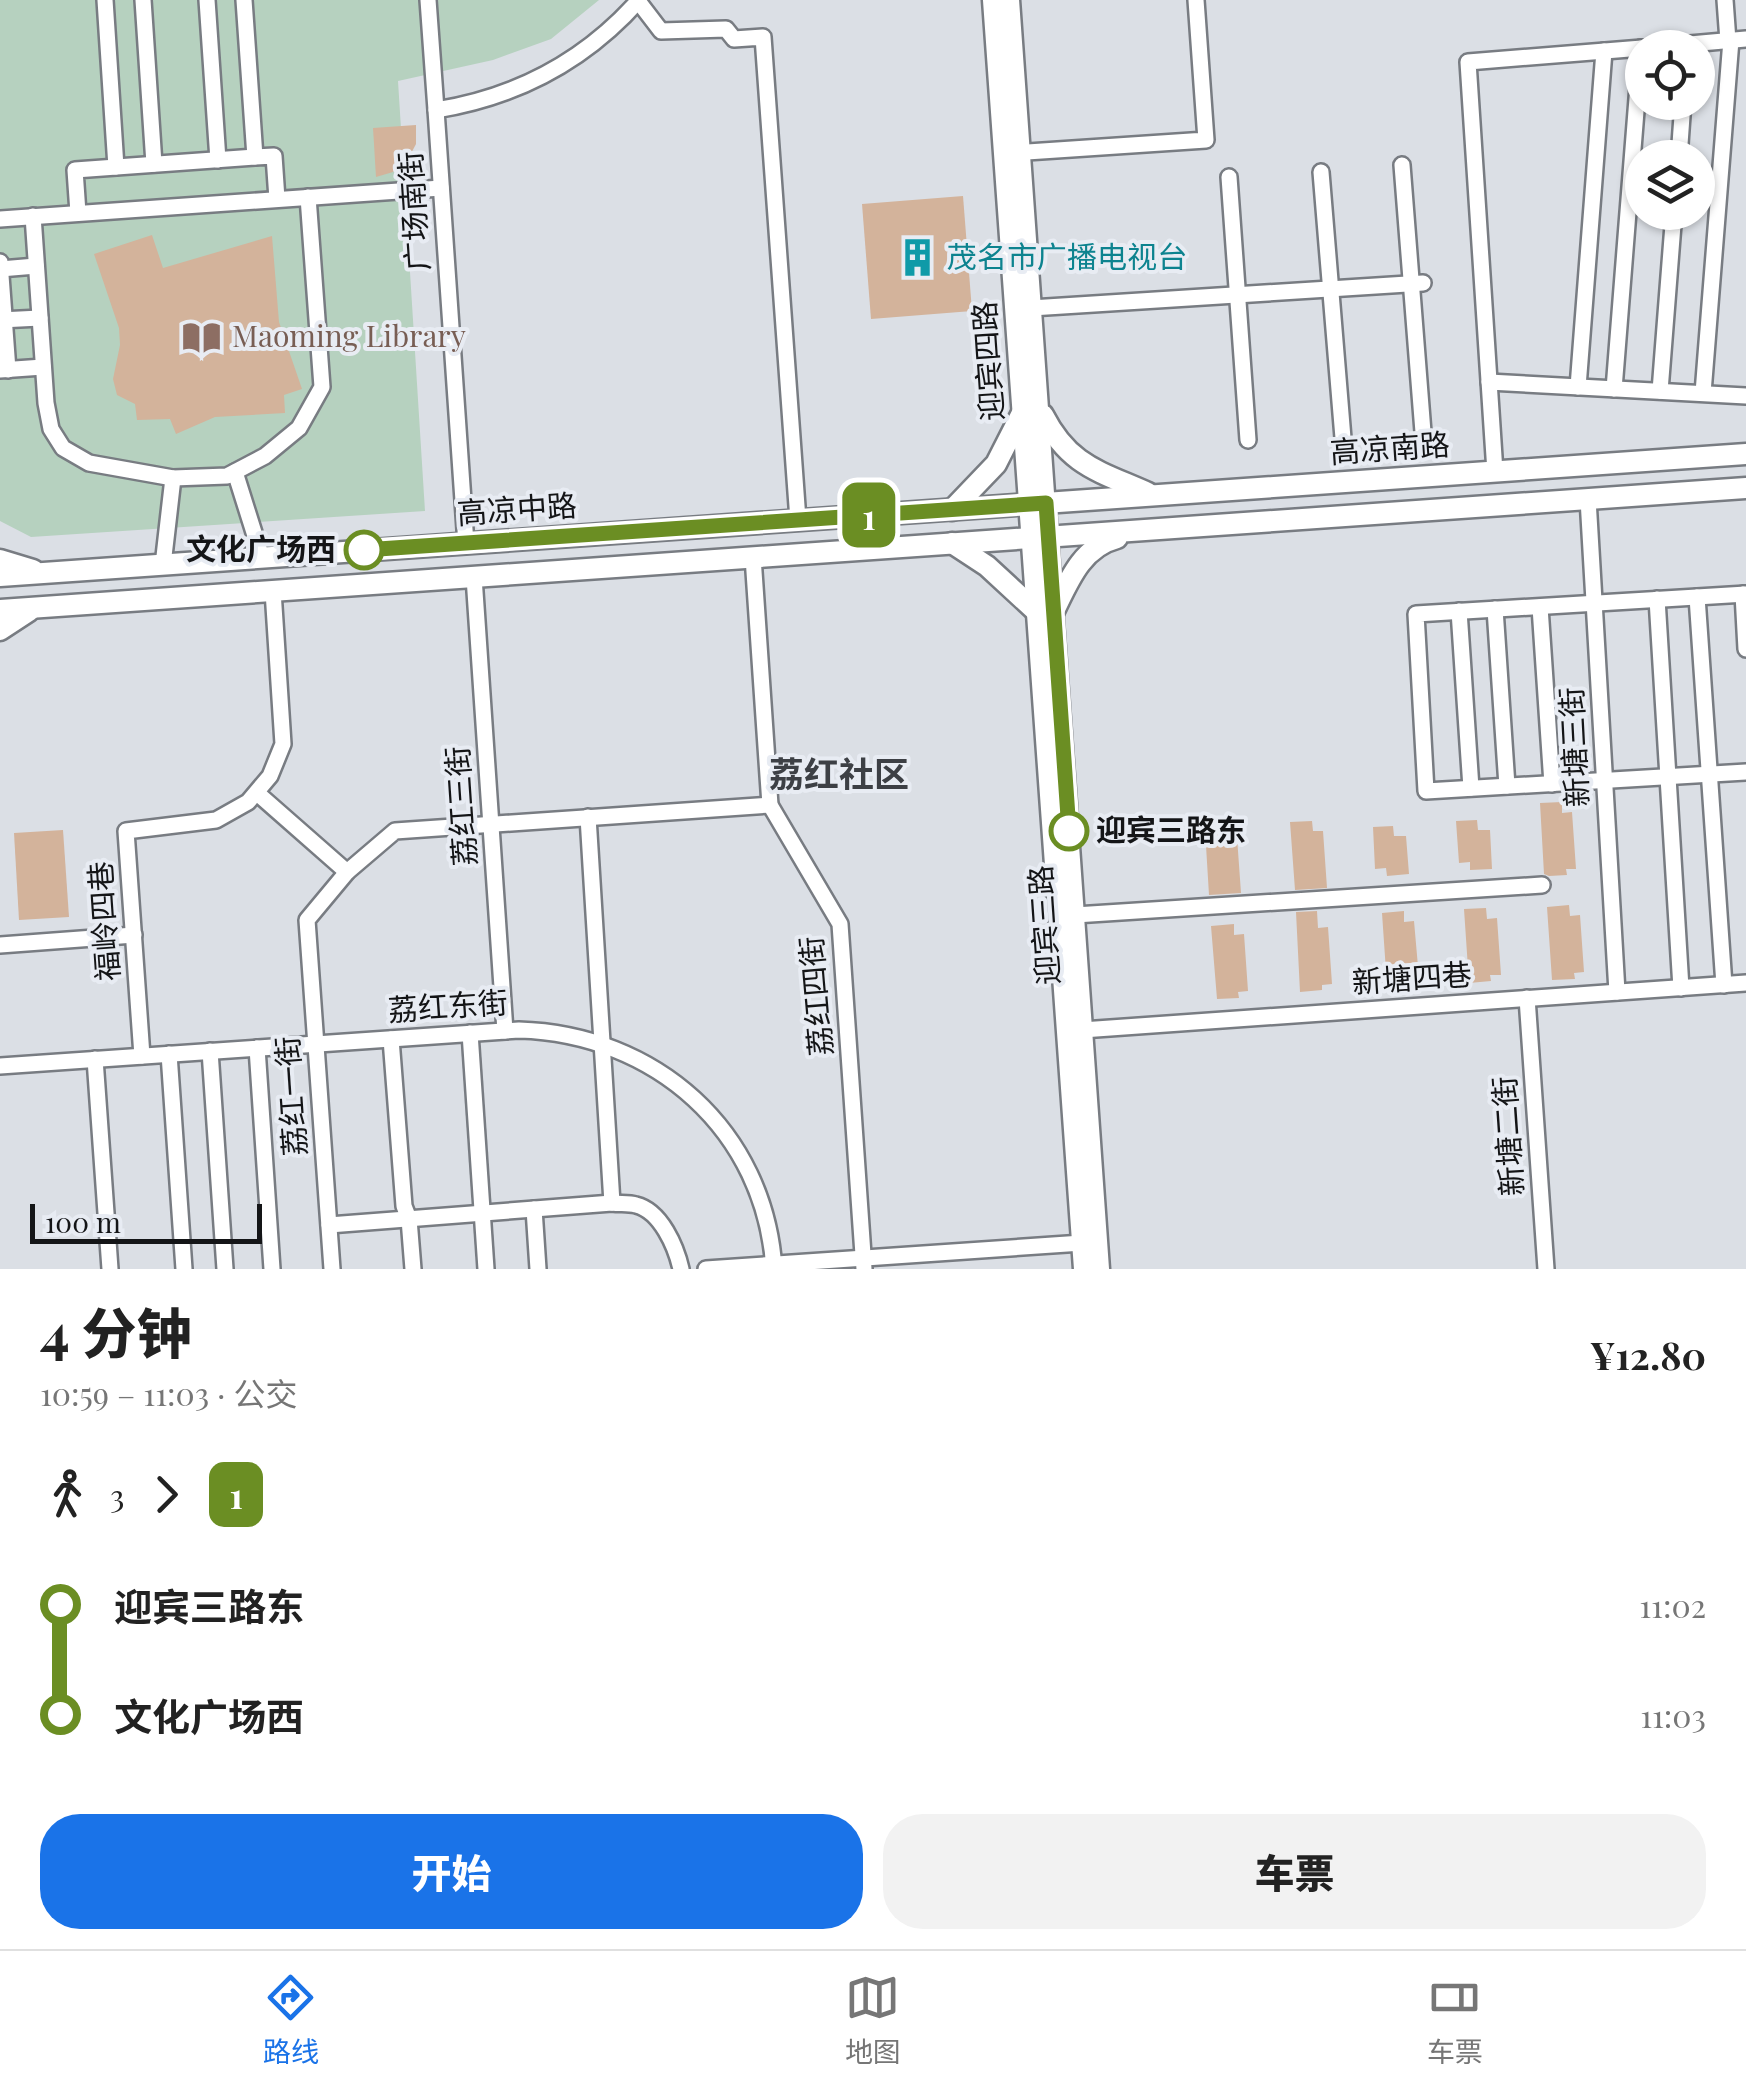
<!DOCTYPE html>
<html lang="zh">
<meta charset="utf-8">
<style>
body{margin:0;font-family:"Playfair Display","Noto Sans SC",serif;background:#f2f2f2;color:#222;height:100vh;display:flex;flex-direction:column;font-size:38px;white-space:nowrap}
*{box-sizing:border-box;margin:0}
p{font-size:32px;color:#767676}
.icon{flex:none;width:55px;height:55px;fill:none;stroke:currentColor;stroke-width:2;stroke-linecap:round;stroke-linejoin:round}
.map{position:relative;height:1269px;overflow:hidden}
.panel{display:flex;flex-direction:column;background:#fff;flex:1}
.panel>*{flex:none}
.badge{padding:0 20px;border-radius:15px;font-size:35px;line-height:65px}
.tools{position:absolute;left:1625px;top:30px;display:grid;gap:20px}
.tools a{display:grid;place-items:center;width:90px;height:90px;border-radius:50%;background:#fff;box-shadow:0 2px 8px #0004;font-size:50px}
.scale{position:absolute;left:30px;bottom:25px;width:232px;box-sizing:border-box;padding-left:10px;border:5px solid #141517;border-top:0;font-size:28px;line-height:35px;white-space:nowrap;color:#141517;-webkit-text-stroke:8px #e8ecf3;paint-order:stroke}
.map>.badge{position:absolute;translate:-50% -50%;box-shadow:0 0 0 5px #fff}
.legs{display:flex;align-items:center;gap:15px;height:110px;padding:0 40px;font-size:32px}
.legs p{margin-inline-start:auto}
.overview{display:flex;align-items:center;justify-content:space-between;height:170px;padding:0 40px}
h1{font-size:55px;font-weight:800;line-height:75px}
.button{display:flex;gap:20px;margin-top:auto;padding:20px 40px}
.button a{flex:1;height:115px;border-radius:40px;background:#1a73e8;color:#fff;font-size:40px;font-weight:800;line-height:115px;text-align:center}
.button a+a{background:#f2f2f2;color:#222}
ul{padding:0 40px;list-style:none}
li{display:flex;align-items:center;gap:35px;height:110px;font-size:38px}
li i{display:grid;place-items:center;width:15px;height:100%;margin:0 12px;background:currentColor}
li i::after{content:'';width:25px;height:25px;margin:-12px;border:8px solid;border-radius:50%;background:#fff}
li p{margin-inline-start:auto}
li:first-child i{background:linear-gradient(#0000 50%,currentColor 0)}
li:last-child i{background:linear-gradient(currentColor 50%,#0000 0)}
.menu{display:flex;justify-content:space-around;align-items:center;height:140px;border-top:2px solid #e0e0e0;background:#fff;font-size:28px;color:#767676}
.menu a{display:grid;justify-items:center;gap:5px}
.menu .active{color:#1a73e8}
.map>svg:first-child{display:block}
</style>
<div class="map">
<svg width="1746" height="1269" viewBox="0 0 1746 1269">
<rect width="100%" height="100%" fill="#dbdfe5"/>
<!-- green -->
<polygon fill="#b6d1bf" points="0,0 599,0 551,39 493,60 398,81 425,511 31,537 0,521"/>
<!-- building -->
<g fill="#d3b39b">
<polygon points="416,125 416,144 407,161 393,172 376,177 373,128"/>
<polygon points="963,196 972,311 871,319 862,204"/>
<polygon points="152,235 163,268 272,236 279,322 302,389 284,395 285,413 215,417 176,434 170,419 137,420 135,404 117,395 113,379 120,345 119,328 94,254"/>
<polygon points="1562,802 1562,813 1572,812 1576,869 1566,869 1567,875 1549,876 1544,874 1540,803"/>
<polygon points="1477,820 1478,830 1490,830 1492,869 1470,870 1470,862 1459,863 1456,821"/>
<polygon points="1312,821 1313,831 1323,831 1327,888 1295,890 1290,822"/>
<polygon points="1393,826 1394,836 1406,836 1409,874 1387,876 1386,868 1375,869 1373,827"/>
<polygon points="1227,827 1228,838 1237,837 1241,893 1209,895 1205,829"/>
<polygon points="63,830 69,917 19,920 14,833"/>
<polygon points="1569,905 1570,916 1580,915 1584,972 1574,973 1575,979 1552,980 1547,907"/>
<polygon points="1486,908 1487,919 1497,918 1501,975 1490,975 1491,981 1469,983 1464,909"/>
<polygon points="1317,911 1318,928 1328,927 1332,984 1322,985 1322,990 1300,992 1296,912"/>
<polygon points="1404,911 1404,922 1414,921 1419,978 1409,979 1409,984 1387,986 1382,913"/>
<polygon points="1234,924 1234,935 1244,934 1248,991 1238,992 1239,998 1217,999 1211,926"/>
</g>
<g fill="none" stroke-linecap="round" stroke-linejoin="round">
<defs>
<g id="minor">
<polyline points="105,0 116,167"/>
<polyline points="143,0 154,164"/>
<polyline points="207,0 218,160"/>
<polyline points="244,0 255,157"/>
<polyline points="428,0 436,110"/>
<polyline points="1725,0 1728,41"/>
<polyline points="638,1 661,31 726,29 734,39 763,37 798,520"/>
<polyline points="1645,48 1746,39"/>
<polyline points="1013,153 1206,140 1196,0"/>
<polyline points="1679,158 1683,102"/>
<polyline points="1402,165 1423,432"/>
<polyline points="1321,172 1343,438"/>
<polyline points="1229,177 1248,440"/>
<polyline points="78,213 75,170 255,157 274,156 277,199"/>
<polyline points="33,216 46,403 51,429 63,448 89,463 173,478 227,476 265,456 299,428 322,387 308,197"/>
<polyline points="0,219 441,188"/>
<polyline points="0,262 8,370"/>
<polyline points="0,269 36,266"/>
<polyline points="1031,308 1423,283"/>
<polyline points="0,320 40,318"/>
<polyline points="0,370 43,367"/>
<polyline points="1489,382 1746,396"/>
<polyline points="1578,387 1604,51"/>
<polyline points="1614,389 1641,48"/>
<polyline points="1660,391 1674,212"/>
<polyline points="1703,393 1731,40"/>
<polyline points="235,472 262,558"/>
<polyline points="1495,472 1468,62 1642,48"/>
<polyline points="1588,499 1617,992"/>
<path d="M 466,544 L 436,110 C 517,97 584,62 639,0"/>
<polyline points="753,557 770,805 840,924 864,1269"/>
<polyline points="163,565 173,478"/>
<polyline points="474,577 505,1031"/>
<polyline points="1743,594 1746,649"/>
<polyline points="1746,594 1416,614 1426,791 1746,772"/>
<polyline points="1697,597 1724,985"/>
<polyline points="1657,599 1681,988"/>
<polyline points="1540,607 1552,784"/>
<polyline points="1495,609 1507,786"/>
<polyline points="1459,611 1471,788"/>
<polyline points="257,793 347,872"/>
<polyline points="588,817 612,1203"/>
<polyline points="1075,915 1542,885"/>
<polyline points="0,945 134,935"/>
<polyline points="1527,998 1546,1269"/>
<polyline points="1082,1030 1746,983"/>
<polyline points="470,1033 486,1269"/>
<polyline points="391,1039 404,1206 409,1219 413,1269"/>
<polyline points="257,1048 272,1269"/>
<polyline points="210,1051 225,1269"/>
<polyline points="169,1054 184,1269"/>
<polyline points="142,1056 126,831 216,820 248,802 270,776 283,744 273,591"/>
<polyline points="95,1059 110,1269"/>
<path d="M 0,1066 L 519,1030 C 655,1034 765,1130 774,1269"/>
<polyline points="534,1209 538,1269"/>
<path d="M 329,1225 L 612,1203 C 620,1204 629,1203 636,1205 C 661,1211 676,1247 681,1269"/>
<polyline points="332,1269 307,920 347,872 395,831 770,805"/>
<polyline points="706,1269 1082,1243"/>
</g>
<g id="major">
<polyline points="993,0 1084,1269"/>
<polyline points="1009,0 1099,1269"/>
<path d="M 1043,415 C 1069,466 1099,471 1148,493"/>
<polyline points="952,510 996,464 1022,413"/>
<polyline points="952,543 987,566 1038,613"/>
<polyline points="0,560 33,570"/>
<polyline points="0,576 1746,454"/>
<polyline points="0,610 1746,488"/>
<path d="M 1054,611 C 1069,580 1082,547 1117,538"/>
<polyline points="0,630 29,611"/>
</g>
</defs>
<!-- minor casing -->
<use href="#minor" stroke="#787c82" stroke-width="20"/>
<!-- major casing -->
<use href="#major" stroke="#787c82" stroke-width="25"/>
<!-- minor -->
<use href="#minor" stroke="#fff" stroke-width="15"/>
<!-- major -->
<use href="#major" stroke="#fff" stroke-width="20"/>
</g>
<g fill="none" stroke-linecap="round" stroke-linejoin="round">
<defs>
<polyline id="line-1" points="364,550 1046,503 1069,831"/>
</defs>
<!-- line-1 casing -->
<use href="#line-1" stroke="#fff" stroke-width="22"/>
<!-- line-1 -->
<use href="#line-1" stroke="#6b8e23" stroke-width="15"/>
</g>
<!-- icons -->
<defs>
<symbol id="building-bare" viewBox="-9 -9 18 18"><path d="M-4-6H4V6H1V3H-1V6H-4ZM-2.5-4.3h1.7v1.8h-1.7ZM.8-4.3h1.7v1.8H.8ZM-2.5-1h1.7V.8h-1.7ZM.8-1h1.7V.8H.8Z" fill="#0f9aa8" stroke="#e8ecf3" stroke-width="2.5" paint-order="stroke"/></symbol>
<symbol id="library-bare" viewBox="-9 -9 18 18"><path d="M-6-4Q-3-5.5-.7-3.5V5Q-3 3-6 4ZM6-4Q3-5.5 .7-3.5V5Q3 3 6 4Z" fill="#8d6e63" stroke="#e8ecf3" stroke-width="2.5" paint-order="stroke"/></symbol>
</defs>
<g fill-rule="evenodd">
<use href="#building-bare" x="890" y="230" width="55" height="55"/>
<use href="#library-bare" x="174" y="310" width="55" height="55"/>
</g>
<!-- markers -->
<g fill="#fff" stroke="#6b8e23" stroke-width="5">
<circle cx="364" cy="550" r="18"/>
<circle cx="1069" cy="831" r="18"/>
</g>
<g text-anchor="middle" stroke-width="8" stroke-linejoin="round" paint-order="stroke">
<!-- street labels -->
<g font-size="30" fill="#141517" stroke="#e8ecf3">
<text transform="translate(415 211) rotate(-94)" y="10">广场南街</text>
<text transform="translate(989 361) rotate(-94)" y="10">迎宾四路</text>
<text transform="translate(1390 449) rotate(-4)" y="10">高凉南路</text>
<text transform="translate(517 510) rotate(-4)" y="10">高凉中路</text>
<text transform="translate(1575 747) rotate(-93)" y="10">新塘三街</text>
<text transform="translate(462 806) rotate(-94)" y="10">荔红三街</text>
<text transform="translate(105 921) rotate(-94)" y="10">福岭四巷</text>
<text transform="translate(1045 925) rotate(-94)" y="10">迎宾三路</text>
<text transform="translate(1412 979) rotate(-4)" y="10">新塘四巷</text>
<text transform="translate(817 996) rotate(-95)" y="10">荔红四街</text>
<text transform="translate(448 1007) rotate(-4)" y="10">荔红东街</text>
<text transform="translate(292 1096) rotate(-94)" y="10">荔红一街</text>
<text transform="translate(1509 1136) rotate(-94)" y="10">新塘二街</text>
</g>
<!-- culture labels -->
<g font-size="30" fill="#0d838f" stroke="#e8ecf3" text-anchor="start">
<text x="947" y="268">茂名市广播电视台</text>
</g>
<!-- education labels -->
<g font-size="30" fill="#785e54" stroke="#e8ecf3" text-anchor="start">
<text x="232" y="347">Maoming Library</text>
</g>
<!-- stop labels -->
<g font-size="30" font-weight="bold" fill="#141517" stroke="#e8ecf3" text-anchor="end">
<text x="336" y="560">文化广场西</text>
<text x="1096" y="841" text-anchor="start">迎宾三路东</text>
</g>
<!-- quarter labels -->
<g font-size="35" font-weight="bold" fill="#3d4045" stroke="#e8ecf3">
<text x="839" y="787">荔红社区</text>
</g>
</g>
</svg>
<div class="tools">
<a><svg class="icon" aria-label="locate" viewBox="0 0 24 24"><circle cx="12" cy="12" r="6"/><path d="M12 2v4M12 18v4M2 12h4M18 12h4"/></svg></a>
<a><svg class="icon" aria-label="layers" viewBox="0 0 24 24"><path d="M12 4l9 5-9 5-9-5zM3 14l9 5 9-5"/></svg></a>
</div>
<div class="scale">100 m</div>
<b class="badge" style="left:869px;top:515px;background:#6b8e23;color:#fff">1</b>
</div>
<section class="panel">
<div class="overview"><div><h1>4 分钟</h1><p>10:59 – 11:03 · 公交</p></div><b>¥12.80</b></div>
<div class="legs"><svg class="icon" aria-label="walk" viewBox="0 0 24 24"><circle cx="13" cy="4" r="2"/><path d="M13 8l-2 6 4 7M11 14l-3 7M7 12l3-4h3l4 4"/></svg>3<svg class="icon" aria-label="forward" viewBox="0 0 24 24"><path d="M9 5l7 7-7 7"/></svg><b class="badge" style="background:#6b8e23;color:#fff">1</b></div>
<ul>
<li><i style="color:#6b8e23"></i><b>迎宾三路东</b><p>11:02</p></li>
<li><i style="color:#6b8e23"></i><b>文化广场西</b><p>11:03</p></li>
</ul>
<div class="button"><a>开始</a><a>车票</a></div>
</section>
<nav class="menu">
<a class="active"><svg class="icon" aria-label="directions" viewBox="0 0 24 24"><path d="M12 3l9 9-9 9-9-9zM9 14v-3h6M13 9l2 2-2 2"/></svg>路线</a>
<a><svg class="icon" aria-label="map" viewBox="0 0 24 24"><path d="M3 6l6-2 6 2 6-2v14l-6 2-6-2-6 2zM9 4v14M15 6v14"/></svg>地图</a>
<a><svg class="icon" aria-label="tickets" viewBox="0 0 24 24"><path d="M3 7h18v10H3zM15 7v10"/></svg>车票</a>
</nav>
